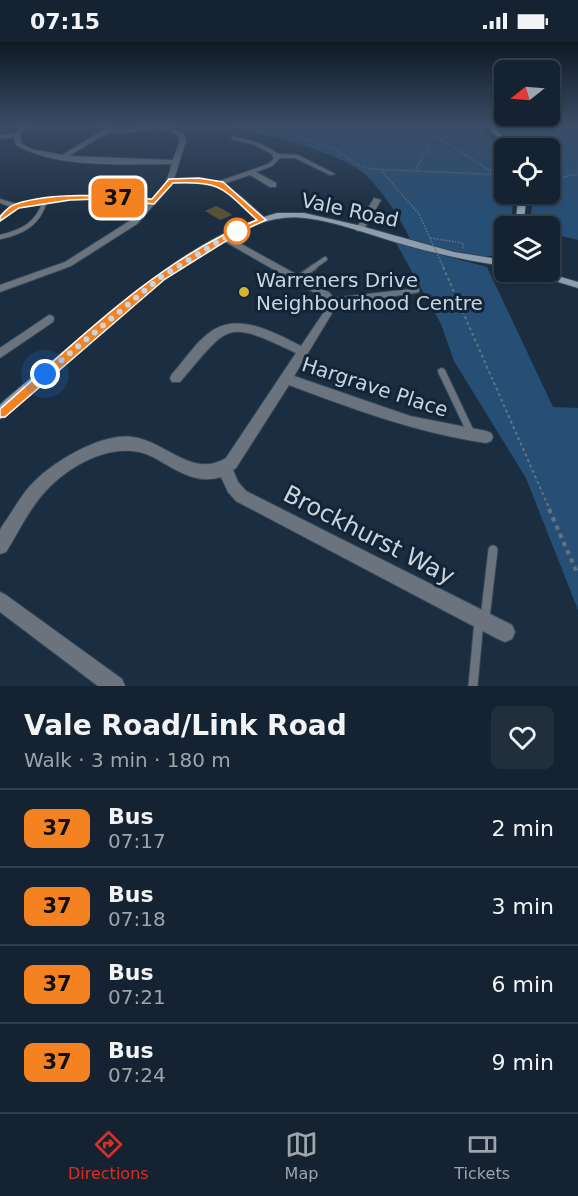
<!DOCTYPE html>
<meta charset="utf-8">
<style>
body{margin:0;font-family:"DejaVu Sans",sans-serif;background:#212f3d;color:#f1f3f6;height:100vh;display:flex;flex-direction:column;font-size:22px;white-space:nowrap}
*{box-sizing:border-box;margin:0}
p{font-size:20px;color:#9da4ab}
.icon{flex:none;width:33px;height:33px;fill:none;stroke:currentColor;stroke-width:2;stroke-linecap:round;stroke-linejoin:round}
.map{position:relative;height:644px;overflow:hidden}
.drawer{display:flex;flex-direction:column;background:#142231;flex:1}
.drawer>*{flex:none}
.badge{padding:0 12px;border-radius:9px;font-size:21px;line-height:39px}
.needle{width:39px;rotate:253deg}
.fabs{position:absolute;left:494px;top:18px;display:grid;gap:12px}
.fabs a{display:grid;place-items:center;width:66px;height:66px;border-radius:9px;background:#142231;box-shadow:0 2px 4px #0004,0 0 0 2px #333f4d;font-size:30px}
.you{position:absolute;width:30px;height:30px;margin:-15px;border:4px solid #fff;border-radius:50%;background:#1a73e8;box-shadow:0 0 0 9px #1a73e833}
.map>.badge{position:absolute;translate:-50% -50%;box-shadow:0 0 0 3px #fff}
.round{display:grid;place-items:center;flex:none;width:63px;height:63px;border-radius:9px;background:#212f3d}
.summary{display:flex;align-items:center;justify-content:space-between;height:102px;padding:0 24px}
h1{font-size:28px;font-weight:700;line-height:45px}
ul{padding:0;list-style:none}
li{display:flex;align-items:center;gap:18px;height:78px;padding:0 24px;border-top:2px solid #333f4d}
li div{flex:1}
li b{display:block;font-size:22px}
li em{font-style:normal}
li .badge{min-width:66px;font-weight:700;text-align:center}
.status{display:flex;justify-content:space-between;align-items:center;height:42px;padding:0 30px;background:#142231;direction:ltr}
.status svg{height:16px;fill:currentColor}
.tabs{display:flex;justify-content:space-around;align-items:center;height:84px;border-top:2px solid #333f4d;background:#142231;font-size:16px;color:#9da4ab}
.tabs a{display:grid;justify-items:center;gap:3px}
.tabs .active{color:#d93025}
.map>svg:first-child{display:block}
</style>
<div class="status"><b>07:15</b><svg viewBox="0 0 49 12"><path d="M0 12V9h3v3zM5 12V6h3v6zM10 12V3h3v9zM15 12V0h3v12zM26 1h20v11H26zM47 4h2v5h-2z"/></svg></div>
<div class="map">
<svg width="578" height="644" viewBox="0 0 578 644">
<rect width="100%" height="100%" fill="#1b2e41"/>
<!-- green -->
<g fill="#274e74">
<path d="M 214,82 L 477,82 L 502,107 L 504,152 L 514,152 L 511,183 L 504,184 C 504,191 506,202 503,209 C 494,224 426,201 410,197 C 400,176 385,153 369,136 C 349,114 279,95 250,90 L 252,87 Z"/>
<polygon points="493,82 578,82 578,198 549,191 549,184 530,184 533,152 549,152 549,106 520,106"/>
<polygon points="396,201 487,225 553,365 578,366 578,568 526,436 454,319 441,282"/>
</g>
<!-- building -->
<polygon fill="#585136" points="216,164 223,167 232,173 220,178 205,169"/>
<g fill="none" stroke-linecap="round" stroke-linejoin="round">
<defs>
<g id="lane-far3">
<path d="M 0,195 C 23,190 38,182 45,159"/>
<polyline points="312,226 325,217"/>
</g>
<g id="lane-far2">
<polyline points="297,237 314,225"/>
<polyline points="441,329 442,332"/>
</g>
<polyline id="lane-far1" points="442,330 471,391"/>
<g id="lane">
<polyline points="485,576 493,508"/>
<polyline points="473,644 479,579"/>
</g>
<g id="street">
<path d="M 24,82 L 30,82 L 20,93 L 21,101 L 31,107 L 62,113 L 103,88 L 100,82 L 106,82 L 107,86 C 133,92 158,78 183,91 L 186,99 L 174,137 L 202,137 L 217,140 L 268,122 L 274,117 L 272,112 L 255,103 L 231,97 L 233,94 L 259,101 L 279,112 L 298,113 L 335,132 L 330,133 L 295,116 L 280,116 L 272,124 L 256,130 L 276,141 L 276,145 L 270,145 L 250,133 L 223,142 L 242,155 L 265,176 L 266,178 L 262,180 L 220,146 L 202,141 L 173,141 L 137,182 L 71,224 L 0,250 L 0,243 L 65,220 L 131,178 L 148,161 L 100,157 L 70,158 L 19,166 L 0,179 L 0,173 L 11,165 L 0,161 L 0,157 L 17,162 L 70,154 L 100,153 L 152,157 L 165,143 L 172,122 C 125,122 57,127 16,103 L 14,95 L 0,97 L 0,93 L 15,91 ZM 154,87 L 171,89 L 178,93 L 180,99 L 173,118 L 69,114 L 109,90 L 124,91 Z"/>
<polygon points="374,156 381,158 363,189 357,189 356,187"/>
<path d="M 225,193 L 330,251 L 333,256 L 419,246 L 419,250 L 415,251 L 337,263 L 294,334 L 410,374 L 486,389 L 491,391 L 493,395 L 491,399 L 486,401 C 417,391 353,367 289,343 L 236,426 L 233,428 L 238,440 L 246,449 L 512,583 L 515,590 L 512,597 L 505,600 L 498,597 L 236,459 L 228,450 L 221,435 C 195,443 175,427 153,415 C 116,396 68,423 43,452 C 28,469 18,491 6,510 L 0,512 C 0,505 0,496 0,489 C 1,484 7,478 9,474 C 17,462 24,449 34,440 C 54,419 102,391 132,395 C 166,399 192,437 226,416 L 296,311 C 224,277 230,282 180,340 L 172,340 L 170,336 L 172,332 C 185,318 196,299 213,288 C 241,271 275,291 301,304 L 328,264 L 322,255 L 222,198 L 221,196 Z"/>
<polygon points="49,273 53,274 54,277 53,280 0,316 0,306"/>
<polygon points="0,550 6,553 122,637 125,644 98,644 0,570"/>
</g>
<g id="secondary">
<polygon points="485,82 491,82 514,106 508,106"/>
<polygon points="519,152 527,152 523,184 515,184"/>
<path d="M 277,171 L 304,171 L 357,183 L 454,210 L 504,218 L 504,224 C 468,219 433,211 398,201 C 368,192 337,180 305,176 C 233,166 135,262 84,306 C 57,329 30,351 5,375 L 0,377 L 0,363 L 5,358 C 29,337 54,318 79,297 C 139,247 200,192 277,171 Z"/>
<polygon points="531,230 544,230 578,240 578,246 532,232"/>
</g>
</defs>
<!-- lane-far3 casing -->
<use href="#lane-far3" stroke="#37495b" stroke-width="6"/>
<!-- lane-far2 casing -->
<use href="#lane-far2" stroke="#37495b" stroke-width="8"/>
<!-- lane-far1 casing -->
<use href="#lane-far1" stroke="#37495b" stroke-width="9"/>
<!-- lane casing -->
<use href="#lane" stroke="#37495b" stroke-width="11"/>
<!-- street casing -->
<use href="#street" stroke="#37495b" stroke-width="2"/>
<!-- secondary casing -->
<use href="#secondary" stroke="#37495b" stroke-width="2"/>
<!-- path-far2 -->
<g stroke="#627283" stroke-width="1.5" stroke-dasharray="1.5 1.5" stroke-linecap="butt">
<polyline points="263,82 338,109 358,123 371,127 504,133"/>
<polyline points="273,82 353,88 355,82"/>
<polyline points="353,88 378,88 415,82"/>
<polyline points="434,93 492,130"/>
<polyline points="545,106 563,94 567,82"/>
<polyline points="380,127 419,172 430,196 463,201 463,207"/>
<polyline points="416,127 434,93 423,82"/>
<polyline points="549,138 578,132"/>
<polyline points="441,220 444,226"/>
</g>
<!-- path-far1 -->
<polyline stroke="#627283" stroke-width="2" stroke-dasharray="3 3" stroke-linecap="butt" points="443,225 550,468"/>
<!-- path -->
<polyline stroke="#627283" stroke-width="4" stroke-dasharray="4.5 4.5" stroke-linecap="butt" points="549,467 578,533"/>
<!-- lane-far3 -->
<use href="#lane-far3" stroke="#6b747e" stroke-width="4.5"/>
<!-- lane-far2 -->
<use href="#lane-far2" stroke="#6b747e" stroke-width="5"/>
<!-- lane-far1 -->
<use href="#lane-far1" stroke="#6b747e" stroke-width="7"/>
<!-- lane -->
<use href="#lane" stroke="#6b747e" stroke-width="9"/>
<!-- street -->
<use href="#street" fill="#6b747e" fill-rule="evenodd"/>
<!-- secondary -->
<use href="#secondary" fill="#8e9dac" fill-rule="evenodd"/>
<!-- path-bridge -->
<polyline stroke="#627283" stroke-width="1.5" stroke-dasharray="1.5 1.5" stroke-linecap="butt" points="430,196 441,220"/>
</g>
<!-- sky -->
<linearGradient id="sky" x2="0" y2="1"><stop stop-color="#0f1924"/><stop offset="0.48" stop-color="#394c65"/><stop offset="1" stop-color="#394c65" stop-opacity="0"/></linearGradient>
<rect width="578" height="172" fill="url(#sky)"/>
<!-- line -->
<path fill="#f58220" stroke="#fff" stroke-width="1.5" d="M 199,136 L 223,140 L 266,178 L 242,189 L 165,237 L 5,375 L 0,375 L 0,367 C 75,301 159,216 257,178 C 222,146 223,139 173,141 L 154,162 L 100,157 L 70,158 L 19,166 L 0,179 L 0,175 C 3,171 9,164 16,162 C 54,149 112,154 152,157 L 169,137 Z"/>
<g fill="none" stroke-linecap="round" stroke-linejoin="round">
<!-- walk -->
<polyline stroke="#c9d4e1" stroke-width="6" stroke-dasharray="0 10.8" points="45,332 161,235 239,187 237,189"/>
</g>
<!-- markers -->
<circle fill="#fff" stroke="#f58220" stroke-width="3" cx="237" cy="189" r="12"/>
<circle fill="#d3b635" stroke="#122436" stroke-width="2" cx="244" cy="250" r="6"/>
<g text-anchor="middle" stroke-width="6" stroke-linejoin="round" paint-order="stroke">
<!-- street labels -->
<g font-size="20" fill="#c9d4e1" stroke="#122436">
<text transform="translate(350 168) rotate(12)" y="7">Vale Road</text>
<text transform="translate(375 345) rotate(18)" y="7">Hargrave Place</text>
</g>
<!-- poi labels -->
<g font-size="20" fill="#c9d4e1" stroke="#122436" text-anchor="start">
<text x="256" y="245">Warreners Drive<tspan x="256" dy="23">Neighbourhood Centre</tspan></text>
</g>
<!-- near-street labels -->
<g font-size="24" fill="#c9d4e1" stroke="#122436">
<text transform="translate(369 493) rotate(27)" y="8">Brockhurst Way</text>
</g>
</g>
</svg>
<div class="fabs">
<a><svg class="needle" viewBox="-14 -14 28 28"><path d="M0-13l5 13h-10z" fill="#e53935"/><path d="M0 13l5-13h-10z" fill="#9da4ab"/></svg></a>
<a><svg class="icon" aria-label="locate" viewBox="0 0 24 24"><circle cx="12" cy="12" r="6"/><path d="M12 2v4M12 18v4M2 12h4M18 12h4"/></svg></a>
<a><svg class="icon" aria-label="layers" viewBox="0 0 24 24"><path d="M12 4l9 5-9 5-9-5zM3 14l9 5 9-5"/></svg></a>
</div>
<div class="you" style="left:45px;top:332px"></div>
<b class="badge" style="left:118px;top:156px;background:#f58220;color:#111">37</b>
</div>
<section class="drawer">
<div class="summary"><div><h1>Vale Road/Link Road</h1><p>Walk · 3 min · 180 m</p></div><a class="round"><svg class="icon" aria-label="heart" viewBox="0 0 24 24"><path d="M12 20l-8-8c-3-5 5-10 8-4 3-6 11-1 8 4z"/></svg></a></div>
<ul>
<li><span class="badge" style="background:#f58220;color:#111">37</span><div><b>Bus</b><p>07:17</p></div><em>2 min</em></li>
<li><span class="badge" style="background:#f58220;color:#111">37</span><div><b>Bus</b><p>07:18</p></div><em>3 min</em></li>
<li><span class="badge" style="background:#f58220;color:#111">37</span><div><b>Bus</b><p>07:21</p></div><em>6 min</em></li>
<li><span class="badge" style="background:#f58220;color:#111">37</span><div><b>Bus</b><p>07:24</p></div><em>9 min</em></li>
</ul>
</section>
<nav class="tabs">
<a class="active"><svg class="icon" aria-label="directions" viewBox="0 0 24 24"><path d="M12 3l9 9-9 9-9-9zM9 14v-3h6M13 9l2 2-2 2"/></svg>Directions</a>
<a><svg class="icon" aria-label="map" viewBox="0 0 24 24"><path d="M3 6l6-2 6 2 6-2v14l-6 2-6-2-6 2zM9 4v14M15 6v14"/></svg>Map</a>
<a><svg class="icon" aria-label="tickets" viewBox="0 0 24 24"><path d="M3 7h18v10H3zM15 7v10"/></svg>Tickets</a>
</nav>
